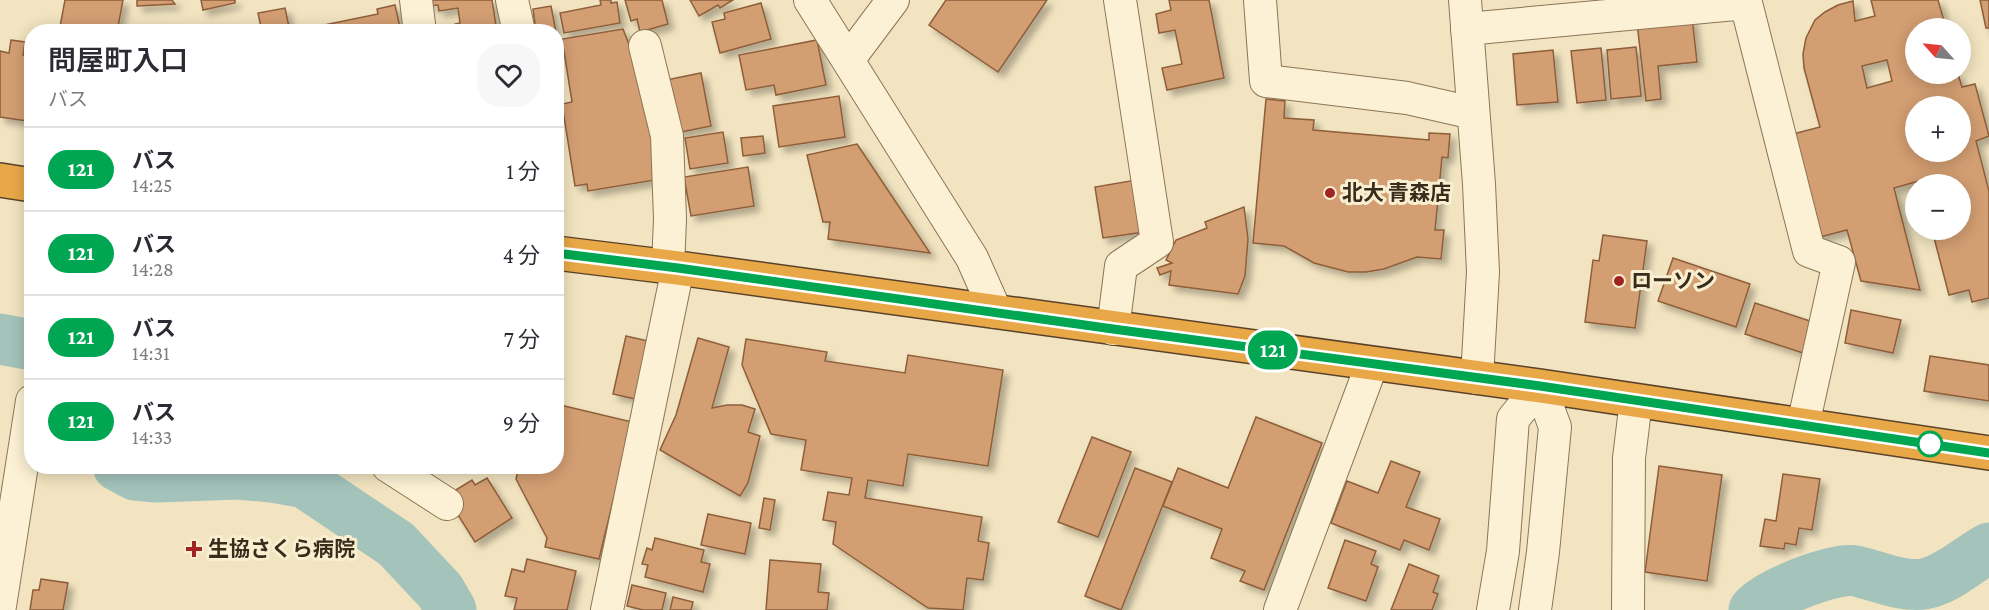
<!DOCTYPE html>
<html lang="ja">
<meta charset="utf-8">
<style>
body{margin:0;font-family:"Crimson Pro","Noto Sans JP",serif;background:#f7f7f7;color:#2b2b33;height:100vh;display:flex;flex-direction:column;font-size:22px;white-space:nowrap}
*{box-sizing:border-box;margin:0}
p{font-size:20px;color:#7c7c81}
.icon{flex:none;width:33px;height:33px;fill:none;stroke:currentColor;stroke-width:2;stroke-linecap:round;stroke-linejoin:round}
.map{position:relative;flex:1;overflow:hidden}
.panel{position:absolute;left:24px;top:24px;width:540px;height:450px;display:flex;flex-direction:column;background:#fff;border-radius:24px;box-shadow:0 3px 15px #0003}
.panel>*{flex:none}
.badge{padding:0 12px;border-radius:20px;font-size:21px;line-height:39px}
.needle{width:39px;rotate:297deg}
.controls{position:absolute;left:1905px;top:18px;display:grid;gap:12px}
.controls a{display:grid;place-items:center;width:66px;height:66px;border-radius:50%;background:#fff;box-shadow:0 3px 15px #0003;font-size:30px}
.map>.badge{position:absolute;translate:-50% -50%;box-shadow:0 0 0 3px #fff}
.round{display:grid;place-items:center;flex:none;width:63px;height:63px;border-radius:24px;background:#f7f7f7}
.head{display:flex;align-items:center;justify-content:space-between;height:102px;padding:0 24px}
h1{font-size:28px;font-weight:600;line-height:45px}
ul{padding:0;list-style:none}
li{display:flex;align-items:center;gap:18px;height:84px;padding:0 24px;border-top:2px solid #e1e1e2}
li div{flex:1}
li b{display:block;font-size:22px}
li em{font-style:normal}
li .badge{min-width:66px;font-weight:700;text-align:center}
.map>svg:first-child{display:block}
</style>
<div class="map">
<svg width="1989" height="610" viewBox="0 0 1989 610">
<defs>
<filter id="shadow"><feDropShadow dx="5.5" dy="5.5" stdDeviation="3" flood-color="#0004"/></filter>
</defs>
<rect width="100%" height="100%" fill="#f2e4c0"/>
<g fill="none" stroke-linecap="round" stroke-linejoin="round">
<!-- river -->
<g stroke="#a3c3bb" stroke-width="51">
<polyline points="0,339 32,345"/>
<polyline points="118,466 135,475 157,477 237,474 272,477 305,483 396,544 440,591 451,610"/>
<path d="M 1754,610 C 1769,593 1834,567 1856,571 C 1877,576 1902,587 1924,584 C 1947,580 1969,559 1989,548"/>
</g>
</g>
<!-- building -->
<g fill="#d39e72" stroke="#8d5e3a" stroke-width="1.5" fill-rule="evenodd" filter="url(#shadow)">
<polygon points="65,0 123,0 117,32 59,32"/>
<polygon points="137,0 172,0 175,4 137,6"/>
<polygon points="201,0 235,0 235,3 203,10"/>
<polygon points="429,0 492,0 497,32 456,32 455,24 460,23 458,8 439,11 438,5 430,6"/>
<polygon points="600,0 611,0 611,3 617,2 620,23 564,33 560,13 601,5"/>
<polygon points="625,0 662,0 668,24 640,32 637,19 631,21"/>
<polygon points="690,0 733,0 720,8 718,5 699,16"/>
<polygon points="946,0 1047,0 998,72 929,25"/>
<polygon points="1169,0 1209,0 1224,78 1167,90 1162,68 1182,64 1175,30 1159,33 1156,14 1171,10"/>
<path d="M 1871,0 L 1938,0 L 1946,28 L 1916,28 L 1916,74 L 1958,74 L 1962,87 L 1975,84 L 1989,136 L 1976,141 L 1989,191 L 1989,298 L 1972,302 L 1969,290 L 1949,295 L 1932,230 L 1960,230 L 1960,184 L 1920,184 L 1919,181 L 1894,188 L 1920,290 L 1861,281 L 1847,230 L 1816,238 L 1789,135 L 1820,127 L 1804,68 L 1803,54 L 1806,38 L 1815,20 L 1825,12 L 1838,5 L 1853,1 L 1855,21 L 1875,16 ZM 1887,60 L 1892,81 L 1867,88 L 1862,66 ZM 1916,106 L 1960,106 L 1960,152 L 1916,152 Z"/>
<polygon points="1980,0 1989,0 1989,28 1986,28"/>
<polygon points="761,3 771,39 720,53 712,22 725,19 724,13"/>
<polygon points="395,5 401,32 290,32 378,14 377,9"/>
<polygon points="551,6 556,32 536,32 533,9"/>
<polygon points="285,8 290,32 262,32 258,13"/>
<polygon points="1692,17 1697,62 1658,66 1661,99 1646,101 1637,23"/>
<polygon points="623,29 647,91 661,179 588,191 587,184 575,186 562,104 572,102 562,39"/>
<polygon points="11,40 25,42 23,55 32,56 32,92 27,121 0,117 0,51 9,53"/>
<polygon points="817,40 826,85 776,95 774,85 746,90 739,55"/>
<polygon points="1636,47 1641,96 1611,99 1607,50"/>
<polygon points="1601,48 1606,100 1577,103 1571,51"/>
<polygon points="1553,50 1558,102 1517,105 1513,54"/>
<polygon points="701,73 711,126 676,133 666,80"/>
<polygon points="839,96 845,137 779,147 773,106"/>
<polygon points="1266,99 1285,101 1284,118 1314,120 1313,130 1429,140 1429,133 1450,134 1448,158 1442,157 1435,230 1444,230 1441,259 1417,257 1384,269 1366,272 1348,272 1314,263 1284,246 1253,243"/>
<polygon points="723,132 728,163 690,169 685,138"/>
<polygon points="763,136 765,153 743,156 741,138"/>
<polygon points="857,144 930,253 828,239 830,222 823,222 807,155"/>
<polygon points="748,167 754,206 691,216 684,177"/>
<polygon points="1136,180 1144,232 1103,238 1095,187"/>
<polygon points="1244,207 1248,239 1245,276 1238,294 1169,285 1171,271 1160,275 1157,268 1172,263 1166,260 1176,240 1207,228 1205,222"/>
<polygon points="1603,235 1647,241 1635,328 1585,322 1593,260 1599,261"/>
<polygon points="1673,258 1750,284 1736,327 1658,301"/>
<polygon points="1755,303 1813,322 1803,353 1745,334"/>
<polygon points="1851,310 1901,320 1893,353 1845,343"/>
<polygon points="626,336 648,341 635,399 613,394"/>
<polygon points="698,338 729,347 712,408 727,405 742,405 755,409 748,432 760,436 748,483 740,496 660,450 676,415"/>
<polygon points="746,339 827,352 825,361 905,373 908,355 1003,370 988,466 908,454 903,486 868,480 865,498 982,517 978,541 989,543 983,580 967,578 963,610 928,608 833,544 836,522 823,520 828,492 849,495 852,478 801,470 806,440 771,434 742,365"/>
<polygon points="1930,356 1989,365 1989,401 1924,391"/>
<polygon points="556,404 632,422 599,559 545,547 547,538 516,479 519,466 556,466"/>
<polygon points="1256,417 1322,443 1264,590 1240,581 1245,571 1211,558 1222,529 1163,506 1178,468 1228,488"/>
<polygon points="1092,437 1131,452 1098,537 1058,522"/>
<polygon points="1391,461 1420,472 1406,507 1440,519 1429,550 1404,540 1400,550 1331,523 1347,481 1378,493"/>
<polygon points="1659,466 1722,475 1707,581 1645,572"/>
<polygon points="1135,468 1172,482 1121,610 1085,596"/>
<polygon points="1783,474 1820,479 1812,530 1799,528 1796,545 1785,543 1784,549 1760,546 1765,519 1776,521"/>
<polygon points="487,478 512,518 475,542 446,496 472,480 475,485"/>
<polygon points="764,498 775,500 770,530 759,528"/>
<polygon points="708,514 751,523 745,554 701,545"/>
<polygon points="655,538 704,550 701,562 710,564 703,592 645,577 648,565 642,564 647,548 652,550"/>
<polygon points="1345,540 1376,551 1371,564 1378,567 1366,601 1328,588"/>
<polygon points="527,559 576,571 567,610 514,610 517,598 505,596 512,569 524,572"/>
<polygon points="770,560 821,564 818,592 829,593 827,610 766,610"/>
<polygon points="1409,564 1439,576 1433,592 1438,594 1432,610 1391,610"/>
<polygon points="41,579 68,583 63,610 30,610 33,590 39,590"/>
<polygon points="632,585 666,593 662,610 643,610 627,606"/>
<polygon points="673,597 693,602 691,610 670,610"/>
</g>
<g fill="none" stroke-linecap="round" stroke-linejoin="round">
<defs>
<g id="minor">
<polyline points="416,0 420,32"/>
<polyline points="512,0 519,32"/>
<polyline points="810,0 972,258 996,312"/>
<polyline points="1260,0 1266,81 1407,98 1473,113"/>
<polyline points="1465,0 1479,184 1483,272 1477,378"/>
<polyline points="1467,29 1746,3 1809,251 1839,262 1803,425"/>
<polyline points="645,46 667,136 670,219 668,267"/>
<polyline points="848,60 893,0"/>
<polyline points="1113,329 1121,266 1157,242 1120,0"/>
<polyline points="388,466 447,504"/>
<polyline points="0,606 32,401"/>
<polyline points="607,610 678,268"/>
<polyline points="1280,610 1372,364"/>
<polyline points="1493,610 1503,551 1513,419 1540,386 1555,427 1543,552 1535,610"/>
<polyline points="1628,610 1629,458 1636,401"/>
</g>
<g id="highway">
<polyline points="0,180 32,185"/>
<polyline points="556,253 678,268 1540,386 1989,453"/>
</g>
</defs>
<!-- minor casing -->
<use href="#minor" stroke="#8c7556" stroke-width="34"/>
<!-- highway casing -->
<use href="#highway" stroke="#59422b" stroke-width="36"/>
<!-- minor -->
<use href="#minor" stroke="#fcf1d4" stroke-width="32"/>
<!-- highway -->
<use href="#highway" stroke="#e9a848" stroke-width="33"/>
</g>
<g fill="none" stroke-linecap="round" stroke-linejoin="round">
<defs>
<polyline id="line" points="556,253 678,268 1113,329 1540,386 1989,453"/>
</defs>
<!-- line casing -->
<use href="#line" stroke="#fff" stroke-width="14"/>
<!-- line -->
<use href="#line" stroke="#00a651" stroke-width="9"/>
</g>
<!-- markers -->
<g fill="#a02421" stroke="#f8eed0" stroke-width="2">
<circle cx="1330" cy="193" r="6"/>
<circle cx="1619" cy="281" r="6"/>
<path d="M191 540h6v6h6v6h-6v6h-6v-6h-6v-6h6z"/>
</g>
<circle fill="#fff" stroke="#00a651" stroke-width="3" cx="1930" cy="444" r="12"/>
<g text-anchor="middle" stroke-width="6" stroke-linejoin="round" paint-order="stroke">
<!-- poi labels -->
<g font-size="21" font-weight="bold" fill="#3a2c1c" stroke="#f8eed0" text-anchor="start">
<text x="1342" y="200">北大 青森店</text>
<text x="1631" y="288">ローソン</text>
<text x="208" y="556">生協さくら病院</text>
</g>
</g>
</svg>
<div class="controls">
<a><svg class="needle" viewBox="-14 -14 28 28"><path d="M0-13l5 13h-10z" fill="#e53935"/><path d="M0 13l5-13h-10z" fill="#7c7c81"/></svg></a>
<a>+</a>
<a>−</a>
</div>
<b class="badge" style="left:1273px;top:350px;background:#00a651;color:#fff">121</b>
<section class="panel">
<div class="head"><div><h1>問屋町入口</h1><p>バス</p></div><a class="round"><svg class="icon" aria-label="heart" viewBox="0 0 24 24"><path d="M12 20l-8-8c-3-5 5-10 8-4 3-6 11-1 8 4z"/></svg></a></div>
<ul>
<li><span class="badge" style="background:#00a651;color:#fff">121</span><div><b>バス</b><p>14:25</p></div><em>1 分</em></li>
<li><span class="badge" style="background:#00a651;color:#fff">121</span><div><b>バス</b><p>14:28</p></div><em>4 分</em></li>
<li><span class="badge" style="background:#00a651;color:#fff">121</span><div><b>バス</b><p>14:31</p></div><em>7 分</em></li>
<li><span class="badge" style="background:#00a651;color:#fff">121</span><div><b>バス</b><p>14:33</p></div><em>9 分</em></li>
</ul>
</section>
</div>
